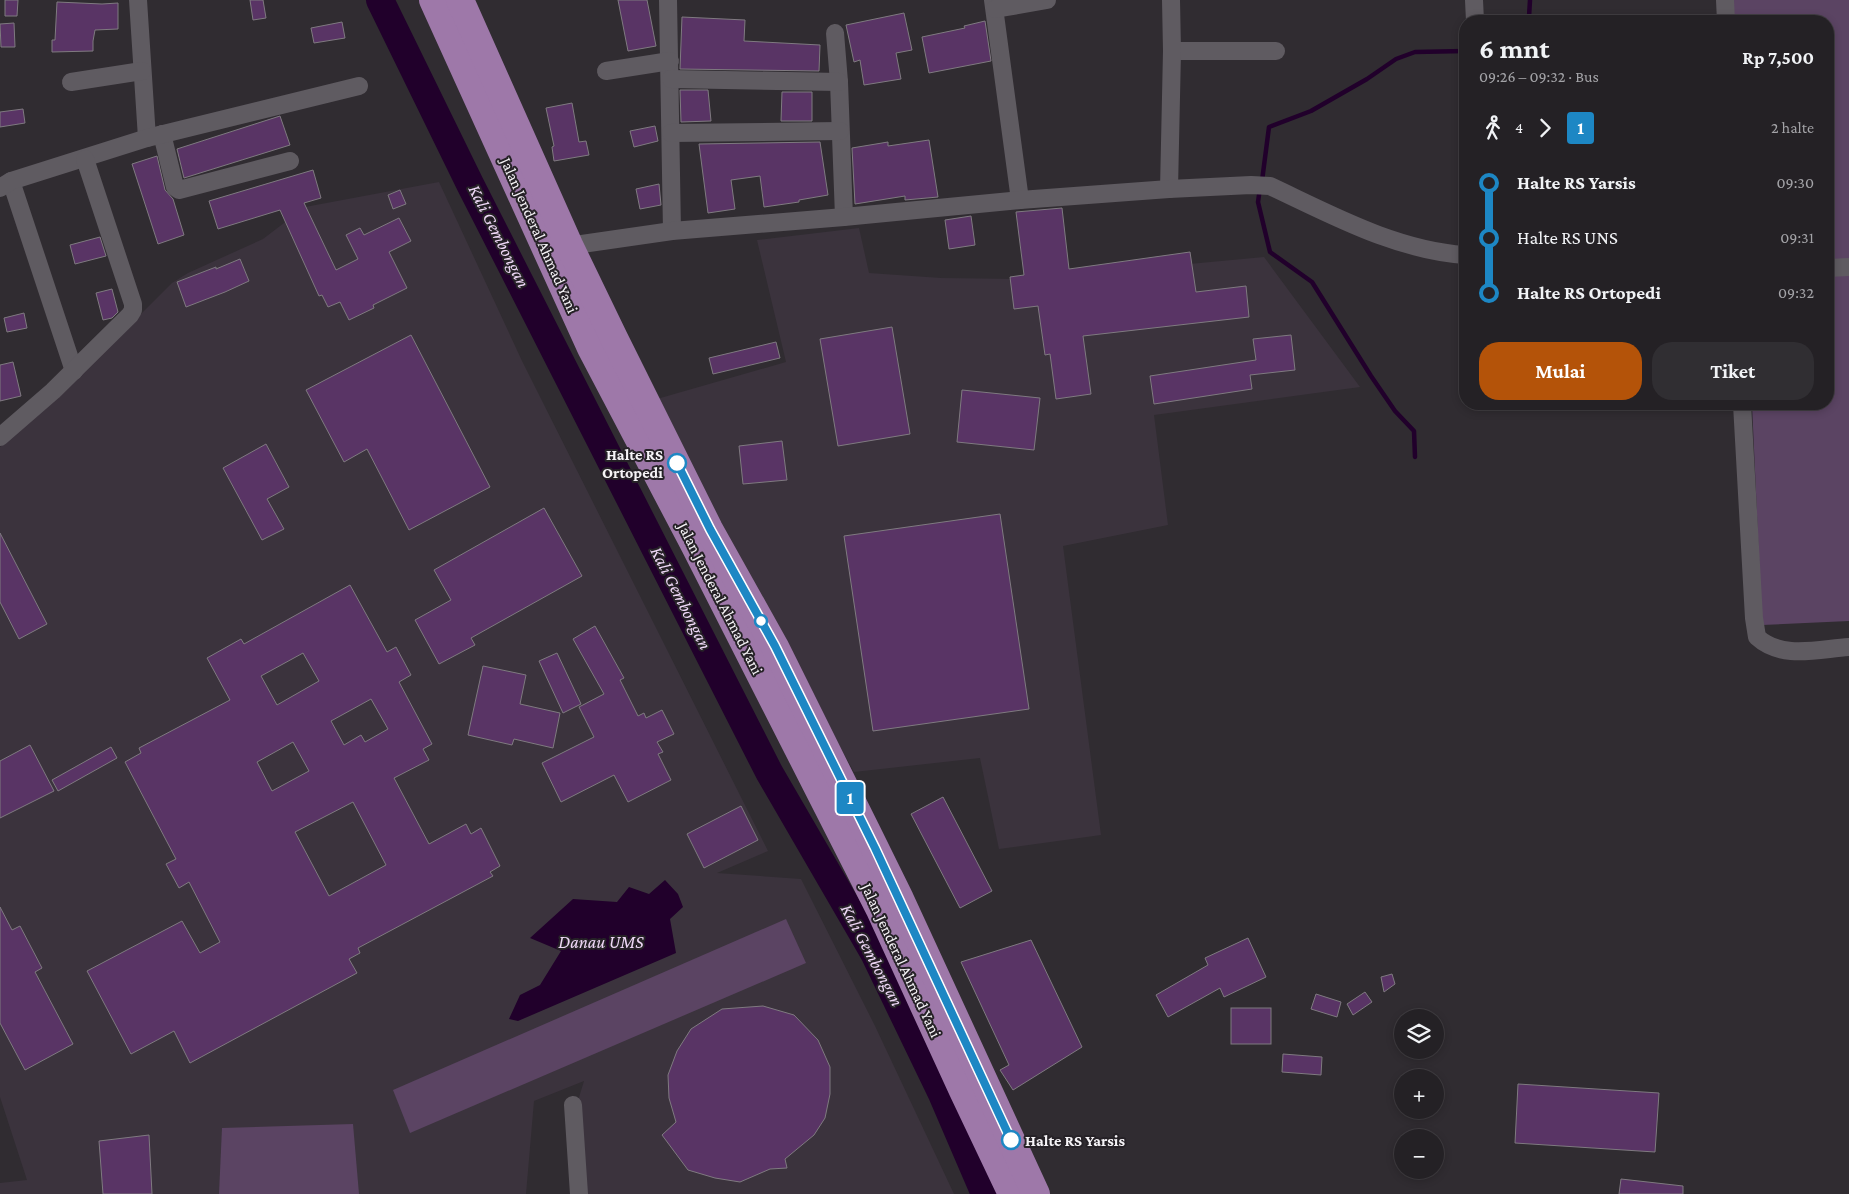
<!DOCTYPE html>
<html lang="id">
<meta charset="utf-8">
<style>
body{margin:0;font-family:"Crimson Pro",serif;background:#302e32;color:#f1f3f6;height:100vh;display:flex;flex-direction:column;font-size:19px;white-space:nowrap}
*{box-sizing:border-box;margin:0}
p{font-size:16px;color:#a3a3a7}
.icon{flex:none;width:28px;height:28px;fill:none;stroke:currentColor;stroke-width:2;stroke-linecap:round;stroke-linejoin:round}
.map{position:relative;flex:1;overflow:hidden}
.details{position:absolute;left:1459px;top:15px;width:375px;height:395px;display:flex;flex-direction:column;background:#242125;border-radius:20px;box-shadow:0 2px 8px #0003,0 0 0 1px #413e42}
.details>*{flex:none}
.badge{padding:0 10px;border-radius:4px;font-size:18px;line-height:32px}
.fabs{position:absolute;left:1394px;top:1009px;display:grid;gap:10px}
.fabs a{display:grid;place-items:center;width:50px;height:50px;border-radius:50%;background:#242125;box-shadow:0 2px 8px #0003,0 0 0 1px #413e42;font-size:25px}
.map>.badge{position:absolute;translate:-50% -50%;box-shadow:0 0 0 2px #fff}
.legs{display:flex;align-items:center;gap:8px;height:55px;padding:0 20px;font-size:16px}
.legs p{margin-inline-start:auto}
.overview{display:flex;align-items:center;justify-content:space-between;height:85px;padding:0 20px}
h1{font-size:28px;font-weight:700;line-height:38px}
.button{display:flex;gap:10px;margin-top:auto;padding:10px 20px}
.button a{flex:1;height:58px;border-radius:20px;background:#b45309;color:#fff;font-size:20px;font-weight:700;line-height:58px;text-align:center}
.button a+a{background:#302e32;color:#f1f3f6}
ul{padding:0 20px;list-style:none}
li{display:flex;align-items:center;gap:18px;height:55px;font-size:19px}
li i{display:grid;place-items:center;width:8px;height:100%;margin:0 6px;background:currentColor}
li i::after{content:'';width:12px;height:12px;margin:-6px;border:4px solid;border-radius:50%;background:#242125}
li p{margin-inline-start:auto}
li:first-child i{background:linear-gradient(#0000 50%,currentColor 0)}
li:last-child i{background:linear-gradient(currentColor 50%,#0000 0)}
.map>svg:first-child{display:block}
</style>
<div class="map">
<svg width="1849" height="1194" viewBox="0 0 1849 1194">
<rect width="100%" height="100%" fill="#302c31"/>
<!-- built -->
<g fill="#3b333d">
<polygon points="439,182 522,361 768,851 717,873 801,879 875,1026 954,1194 585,1194 577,1104 584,1081 534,1101 526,1194 0,1194 0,1183 27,1180 0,1097 0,447 81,374 172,283 188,273 263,239 305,207"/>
<polygon points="859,228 869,273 941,278 1029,279 1264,257 1360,387 1154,415 1168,525 1063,546 1101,835 999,849 980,758 854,772 650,401 786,362 757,240"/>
</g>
<!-- green -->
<g fill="#5b4463">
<polygon points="1733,0 1849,0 1849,621 1762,625 1752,404 1828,404 1828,21 1734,21"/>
<polygon points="786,919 806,963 410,1133 393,1090"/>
<polygon points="353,1124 359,1194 219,1194 222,1128"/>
</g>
<!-- water -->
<polygon fill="#21002b" points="665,880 678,894 683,907 670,919 676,953 518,1021 509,1019 520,995 540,985 561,951 530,938 573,899 617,902 629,887 649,894"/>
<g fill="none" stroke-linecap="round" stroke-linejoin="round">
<!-- stream -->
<g stroke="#21002b" stroke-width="4.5">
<polyline points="1525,21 1529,17 1530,0"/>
<polyline points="1262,181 1269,127 1311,111 1367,79 1396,59 1415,52 1465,51"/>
<polyline points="1260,188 1258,202 1270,252 1312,282 1371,376 1395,411 1414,431 1415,457"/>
</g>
<!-- river -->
<polyline stroke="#21002b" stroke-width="28" points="380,0 470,184 769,772 874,953 942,1094 985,1194"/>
</g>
<!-- building -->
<g fill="#593465" stroke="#7f7a80" fill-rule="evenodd">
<polygon points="5,0 18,0 17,16 5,16"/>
<polygon points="250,0 263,0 266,18 253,20"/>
<polygon points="618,0 647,0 656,46 628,51"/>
<polygon points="57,2 102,4 118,3 118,29 95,30 93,41 93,51 52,52 52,40 55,40"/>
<polygon points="904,13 912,50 896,53 901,79 864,85 860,60 854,62 846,25"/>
<polygon points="682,17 745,20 744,41 820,45 819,71 680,69"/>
<polygon points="985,21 991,61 929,73 922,37 965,28 964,26"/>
<polygon points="342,22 345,38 314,43 311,28"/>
<polygon points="14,23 15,47 1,47 0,24"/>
<polygon points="680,90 708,90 711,121 681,122"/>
<polygon points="782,92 812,92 812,121 781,121"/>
<polygon points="572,103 579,142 586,141 589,155 554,161 552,147 554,146 546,108"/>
<polygon points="23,109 25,123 0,127 0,112"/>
<polygon points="280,116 290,145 184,178 177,149"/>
<polygon points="655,126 658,141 634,147 630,131"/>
<polygon points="929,140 938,197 905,200 905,196 855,204 852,148 888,142 888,146"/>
<polygon points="820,142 828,195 799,200 799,202 764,207 760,176 731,180 735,209 708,213 699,144"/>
<polygon points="157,156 165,190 173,199 184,235 158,244 132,164"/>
<polygon points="313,170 321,198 304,203 336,270 358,259 346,235 360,228 364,235 399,218 411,241 389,252 407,288 373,305 374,308 349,320 340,302 328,307 322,295 319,296 280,210 218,229 209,201"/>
<polygon points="659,184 661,205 640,209 636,189"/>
<polygon points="400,190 406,204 393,209 388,195"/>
<polygon points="1062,208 1069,269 1190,252 1196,292 1246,286 1249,317 1083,336 1091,394 1056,399 1050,354 1045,355 1038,306 1014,309 1010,277 1024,275 1016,212"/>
<polygon points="971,216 975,245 949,249 945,220"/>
<polygon points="100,237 106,256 75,264 70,245"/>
<polygon points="240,259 249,281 225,292 186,307 177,282 216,267 216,269"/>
<polygon points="112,289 118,312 112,318 103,320 96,293"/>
<polygon points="24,313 27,328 7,332 4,318"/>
<polygon points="892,327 910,434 838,446 820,339"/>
<polygon points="411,335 490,487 409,530 367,449 344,462 306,390"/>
<polygon points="1291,335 1295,370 1250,375 1252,389 1154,404 1150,376 1256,360 1253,339"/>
<polygon points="776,342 780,358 713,374 709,358"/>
<polygon points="13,362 21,396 0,401 0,365"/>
<polygon points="962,390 1040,398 1034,450 957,442"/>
<polygon points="782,441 787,480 743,484 739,446"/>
<polygon points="266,444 289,487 267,499 284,529 262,540 223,468"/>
<polygon points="544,508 582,576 471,638 475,645 439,664 415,620 451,600 434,570"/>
<polygon points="1000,514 1029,709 873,731 844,536"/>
<polygon points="0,533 47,624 19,639 0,602"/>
<path d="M 350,585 L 387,652 L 396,647 L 411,675 L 399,682 L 432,744 L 423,749 L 429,760 L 394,778 L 429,844 L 466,824 L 471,834 L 481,828 L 500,866 L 490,872 L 493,876 L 358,948 L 360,953 L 349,959 L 357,973 L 190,1063 L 174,1031 L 131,1054 L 87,971 L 182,921 L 200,953 L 220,942 L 189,882 L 179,888 L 166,864 L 176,859 L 125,762 L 141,753 L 139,748 L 230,700 L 207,658 L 241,639 L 244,644 ZM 303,653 L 319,681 L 277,705 L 261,676 ZM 371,699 L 388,729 L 365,742 L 361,735 L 344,745 L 331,721 ZM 293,742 L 309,771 L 272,791 L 257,762 ZM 353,802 L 386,865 L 329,896 L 295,832 Z"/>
<polygon points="595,626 624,678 620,680 638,716 644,713 646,718 662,710 674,734 657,742 663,752 658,754 671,780 628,802 614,775 561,802 542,763 594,737 579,707 604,694 573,639"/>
<polygon points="557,653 581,704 563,713 539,661"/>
<polygon points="483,666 526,675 520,704 560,713 553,748 514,739 512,745 468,735"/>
<polygon points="30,745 54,791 0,818 0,761"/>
<polygon points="111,747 117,758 58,791 52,780"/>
<polygon points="943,797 992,891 960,908 911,814"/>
<polygon points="741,806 758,840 704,868 687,834"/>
<polygon points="0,907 12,930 20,926 42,968 35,972 73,1044 25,1070 0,1023"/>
<polygon points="1248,938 1266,977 1224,997 1220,988 1168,1017 1156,995 1208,965 1205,958"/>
<polygon points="1031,940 1082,1047 1013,1090 1000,1070 1009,1065 961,962"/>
<polygon points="1392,974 1395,984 1384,992 1381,977"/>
<polygon points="1365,992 1372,1002 1353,1015 1347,1004"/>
<polygon points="1316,994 1341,1002 1337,1017 1311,1009"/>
<polygon points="763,1006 794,1015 818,1040 830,1067 830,1094 825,1118 814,1135 785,1159 787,1168 770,1169 740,1182 715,1178 688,1170 662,1135 676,1122 669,1098 668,1075 677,1051 691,1029 722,1009"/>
<rect x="1231" y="1008" width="40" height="36"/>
<polygon points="1283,1054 1322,1057 1321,1075 1282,1072"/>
<polygon points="1518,1084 1659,1093 1655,1152 1515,1143"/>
<polygon points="149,1135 152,1194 103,1194 99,1141"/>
<polygon points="1621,1179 1683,1186 1683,1194 1619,1194"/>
</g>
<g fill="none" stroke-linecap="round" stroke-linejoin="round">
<!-- minor -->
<g stroke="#5f5b61" stroke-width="18">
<polyline points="138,0 147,138"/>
<polyline points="668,0 672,231"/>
<polyline points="993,0 1020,200"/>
<polyline points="1474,0 1475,21"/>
<polyline points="1725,0 1726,21"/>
<polyline points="995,9 1047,0"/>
<polyline points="835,33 839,82 844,217"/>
<polyline points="1172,51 1276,51"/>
<polyline points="606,71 670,61"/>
<polyline points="671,79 839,82"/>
<polyline points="71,82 142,71"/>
<polyline points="671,133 840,131"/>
<polyline points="162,134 175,187 179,190 290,161"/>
<polyline points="11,181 74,371"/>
<polyline points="0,188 11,181 147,138 359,86"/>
<polyline points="1169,189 1172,51 1171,0"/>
<path d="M 561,247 L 672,231 L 844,217 L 1020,200 L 1169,189 L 1251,185 L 1270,186 C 1332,215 1395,250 1465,255"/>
<polyline points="1828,268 1849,267"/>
<path d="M 1742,404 L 1754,618 L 1757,637 C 1782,660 1818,649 1849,647"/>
<polyline points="0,437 53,391 130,315 133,310 133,304 85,159"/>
<polyline points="573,1105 579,1194"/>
</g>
<!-- trunk -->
<g stroke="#9e78a9" stroke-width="28">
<polyline points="433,0 591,348 695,546 880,910 963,1091 1012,1194"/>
<polyline points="460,0 569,245 614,338 709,529 775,647 866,830 900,899 1036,1194"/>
</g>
</g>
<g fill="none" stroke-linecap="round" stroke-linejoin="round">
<defs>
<polyline id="line-1" points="677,463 710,529 775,646 875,848 1011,1140"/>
</defs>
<!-- line-1 casing -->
<use href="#line-1" stroke="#fff" stroke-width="11"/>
<!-- line-1 -->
<use href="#line-1" stroke="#1d87c4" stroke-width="8"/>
</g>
<!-- markers -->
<g fill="#fff" stroke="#1d87c4" stroke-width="2.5">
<circle cx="677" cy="463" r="9"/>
<circle cx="761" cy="621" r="6"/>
<circle cx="1011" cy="1140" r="9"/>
</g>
<g text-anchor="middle" stroke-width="4" stroke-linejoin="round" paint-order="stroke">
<!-- street labels -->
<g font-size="16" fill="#f6f4f7" stroke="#262227">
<text transform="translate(540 235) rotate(66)" y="6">Jalan Jenderal Ahmad Yani</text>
<text transform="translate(721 598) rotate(63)" y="6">Jalan Jenderal Ahmad Yani</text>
<text transform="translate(902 960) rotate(65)" y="6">Jalan Jenderal Ahmad Yani</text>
</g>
<!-- stop labels -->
<g font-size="16" font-weight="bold" fill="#f6f4f7" stroke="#262227" text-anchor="end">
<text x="663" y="460">Halte RS<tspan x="663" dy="18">Ortopedi</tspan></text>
<text x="1025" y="1146" text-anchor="start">Halte RS Yarsis</text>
</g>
<!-- water labels -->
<g font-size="18" font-style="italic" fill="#efd8f7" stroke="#262227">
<text transform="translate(499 236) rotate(63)" y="6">Kali Gembongan</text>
<text transform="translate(681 598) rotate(63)" y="6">Kali Gembongan</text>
<text x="601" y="948">Danau UMS</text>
<text transform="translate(872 955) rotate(62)" y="6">Kali Gembongan</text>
</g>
</g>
</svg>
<div class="fabs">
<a><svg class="icon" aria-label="layers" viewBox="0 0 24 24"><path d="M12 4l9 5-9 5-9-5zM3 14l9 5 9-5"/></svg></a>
<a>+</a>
<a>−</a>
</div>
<b class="badge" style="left:850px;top:798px;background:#1d87c4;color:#fff">1</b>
<section class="details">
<div class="overview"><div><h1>6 mnt</h1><p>09:26 – 09:32 · Bus</p></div><b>Rp 7,500</b></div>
<div class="legs"><svg class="icon" aria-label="walk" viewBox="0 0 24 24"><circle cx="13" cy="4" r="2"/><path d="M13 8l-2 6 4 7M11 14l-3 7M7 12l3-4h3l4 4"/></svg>4<svg class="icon" aria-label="forward" viewBox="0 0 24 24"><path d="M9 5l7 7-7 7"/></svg><b class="badge" style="background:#1d87c4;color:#fff">1</b><p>2 halte</p></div>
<ul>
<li><i style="color:#1d87c4"></i><b>Halte RS Yarsis</b><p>09:30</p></li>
<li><i style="color:#1d87c4"></i><span>Halte RS UNS</span><p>09:31</p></li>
<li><i style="color:#1d87c4"></i><b>Halte RS Ortopedi</b><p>09:32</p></li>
</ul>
<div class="button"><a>Mulai</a><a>Tiket</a></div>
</section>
</div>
